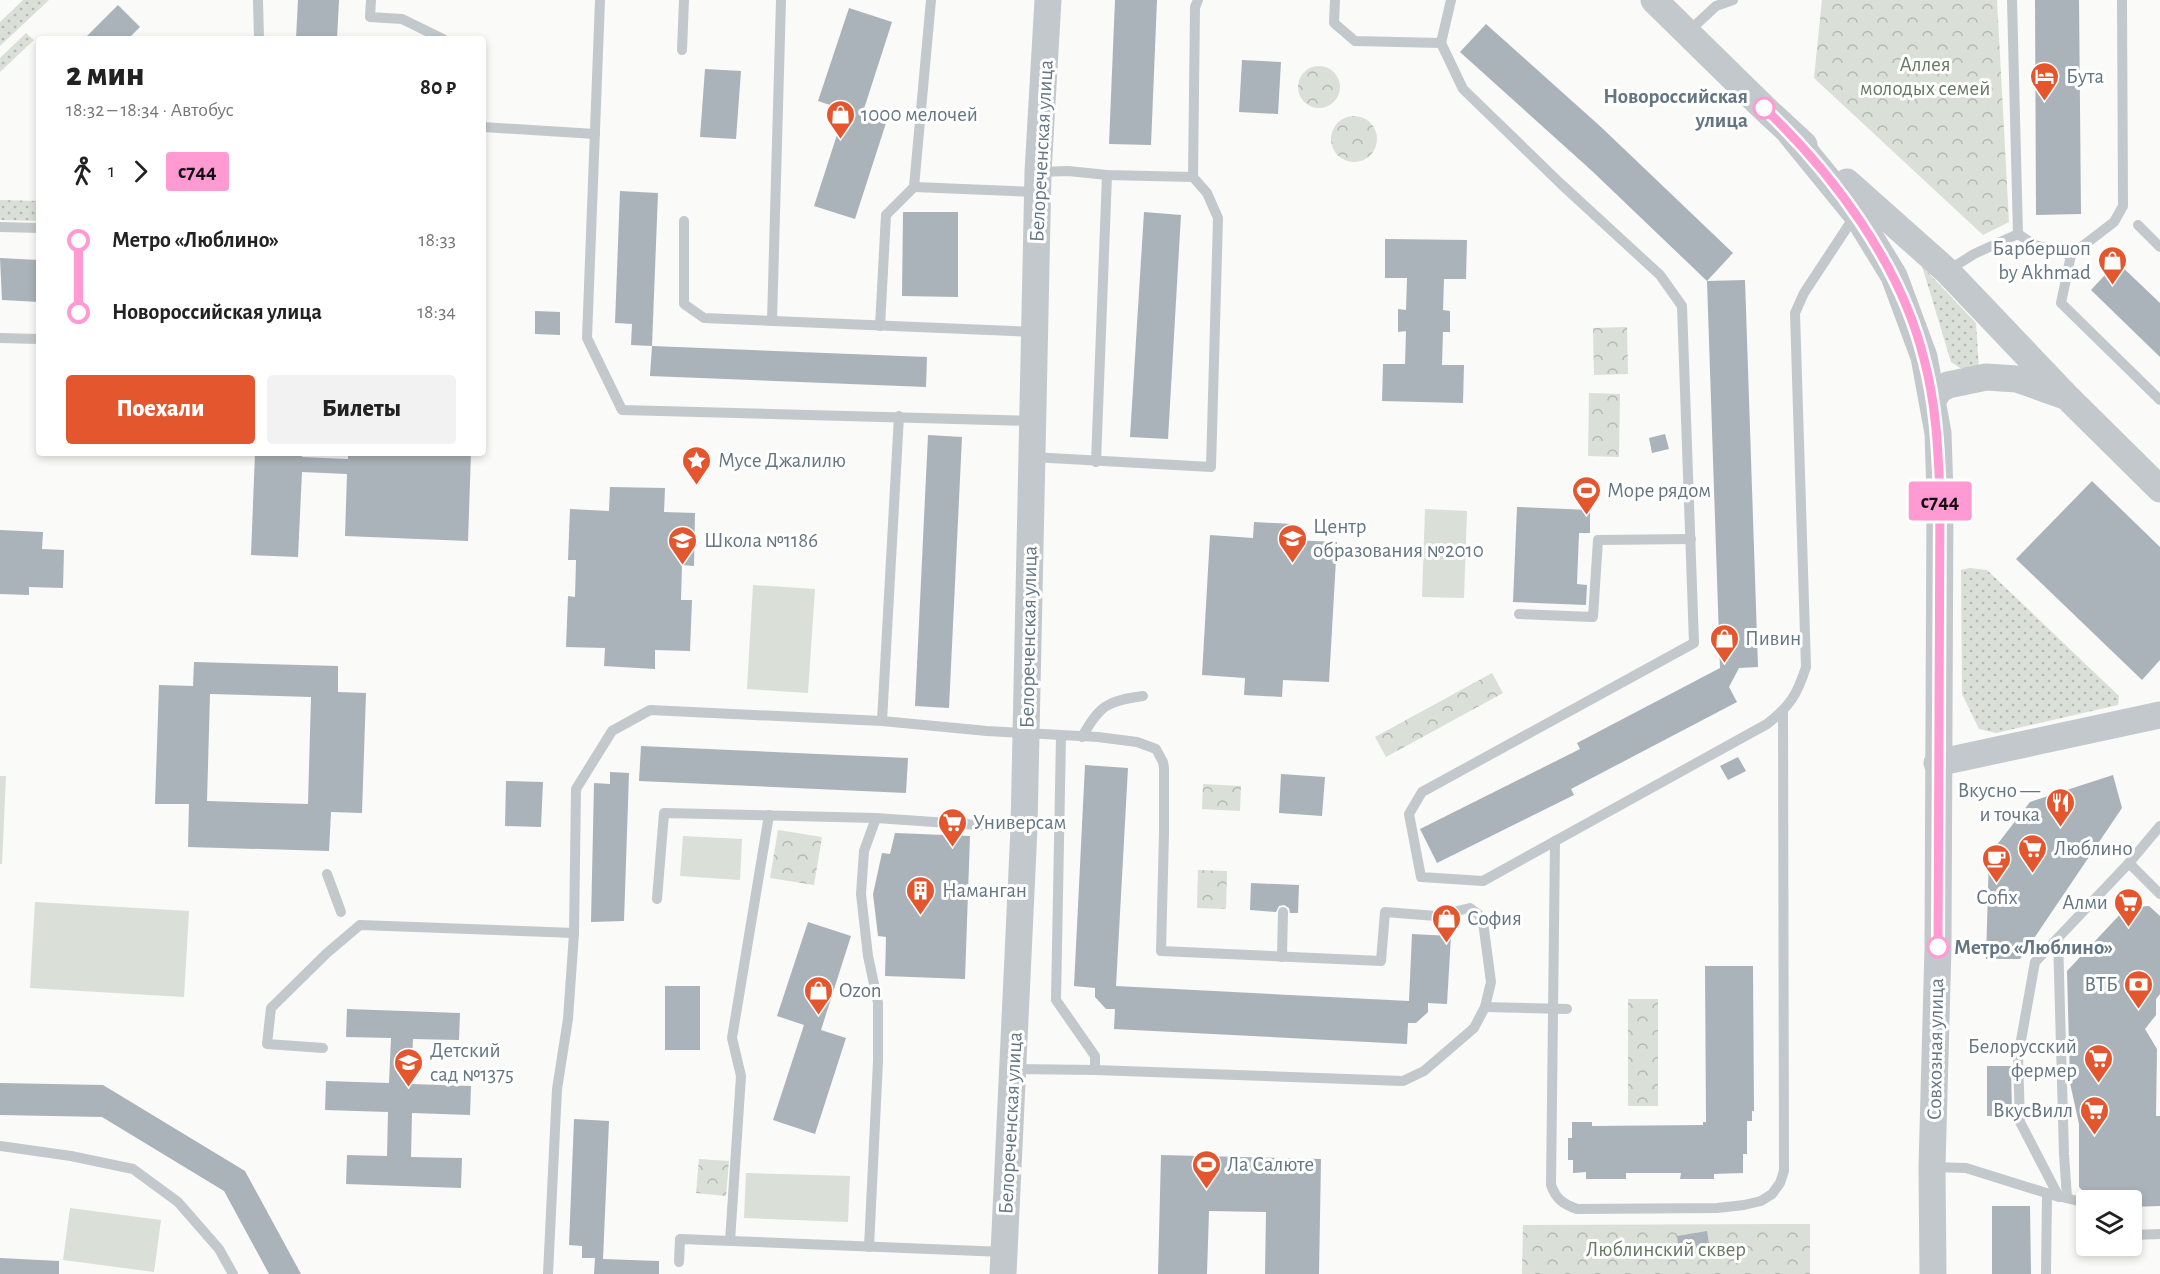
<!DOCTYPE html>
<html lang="ru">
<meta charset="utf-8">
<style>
body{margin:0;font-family:"Alegreya Sans",sans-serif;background:#f2f2f2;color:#222;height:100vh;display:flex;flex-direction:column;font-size:22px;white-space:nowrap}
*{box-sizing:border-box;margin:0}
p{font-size:20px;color:#767676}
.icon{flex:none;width:33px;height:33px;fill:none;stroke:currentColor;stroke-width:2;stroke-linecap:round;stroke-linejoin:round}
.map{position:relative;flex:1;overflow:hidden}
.drawer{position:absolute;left:36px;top:36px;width:450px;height:420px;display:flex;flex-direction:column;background:#fff;border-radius:6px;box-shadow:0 3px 9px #0003}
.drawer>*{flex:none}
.badge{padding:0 12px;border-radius:4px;font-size:21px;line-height:39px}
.tools{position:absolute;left:2076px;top:1190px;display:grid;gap:12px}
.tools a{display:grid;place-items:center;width:66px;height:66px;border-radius:6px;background:#fff;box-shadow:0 3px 9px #0003;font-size:30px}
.map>.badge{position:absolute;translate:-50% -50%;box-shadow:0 0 0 3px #fff}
.legs{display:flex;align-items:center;gap:9px;height:66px;padding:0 30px;font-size:20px}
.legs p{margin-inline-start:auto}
.head{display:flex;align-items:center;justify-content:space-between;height:102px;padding:0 30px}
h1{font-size:33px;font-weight:800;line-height:45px}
.cta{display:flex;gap:12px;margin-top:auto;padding:12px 30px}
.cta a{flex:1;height:69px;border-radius:6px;background:#e4572e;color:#fff;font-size:24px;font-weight:800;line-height:69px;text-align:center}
.cta a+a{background:#f2f2f2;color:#222}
ul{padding:0 30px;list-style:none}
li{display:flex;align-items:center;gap:21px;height:72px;font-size:22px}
li i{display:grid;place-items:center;width:9px;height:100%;margin:0 8px;background:currentColor}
li i::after{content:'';width:15px;height:15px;margin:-8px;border:4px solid;border-radius:50%;background:#fff}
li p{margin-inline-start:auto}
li:first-child i{background:linear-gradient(#0000 50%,currentColor 0)}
li:last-child i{background:linear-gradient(currentColor 50%,#0000 0)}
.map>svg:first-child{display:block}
</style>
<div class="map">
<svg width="2160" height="1274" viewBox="0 0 2160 1274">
<defs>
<pattern id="grass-dots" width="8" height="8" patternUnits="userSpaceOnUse" patternTransform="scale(1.5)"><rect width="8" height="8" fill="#dadfd7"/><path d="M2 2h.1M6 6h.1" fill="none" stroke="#b4b9b4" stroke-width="1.8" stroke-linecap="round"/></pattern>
<pattern id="park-crowns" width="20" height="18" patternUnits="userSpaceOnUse" patternTransform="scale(1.5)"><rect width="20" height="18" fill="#dadfd7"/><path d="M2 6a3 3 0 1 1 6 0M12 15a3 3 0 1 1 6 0" fill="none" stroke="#b4b9b4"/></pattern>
</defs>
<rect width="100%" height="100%" fill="#fafaf8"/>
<!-- grass -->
<g fill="url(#grass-dots)">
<polygon points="23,0 49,0 0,46 0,22"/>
<polygon points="26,33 34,40 0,72 0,58"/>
<polygon points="0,200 39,201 39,221 0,220"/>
<polygon points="1922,266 1976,323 1979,369 1960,368 1951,362"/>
<polygon points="1970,568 1987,570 2119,696 2118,705 1996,733 1979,729 1962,694 1961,570"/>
</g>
<!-- park -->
<g fill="url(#park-crowns)">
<polygon points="1822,0 1997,0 2009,222 1983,235 1814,78"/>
<circle cx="1319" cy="87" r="21"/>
<circle cx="1354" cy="139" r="23"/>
<polygon points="1627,327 1628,374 1594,375 1593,328"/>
<polygon points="1589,393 1620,394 1619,457 1588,456"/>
<polygon points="1492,673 1503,693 1386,757 1375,737"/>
<polygon points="1203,784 1241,786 1240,811 1202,809"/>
<polygon points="778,830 822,837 814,885 770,878"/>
<polygon points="1198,870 1227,871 1226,909 1197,908"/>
<rect x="1628" y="999" width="30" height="107"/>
<polygon points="699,1159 729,1161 726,1196 696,1193"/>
<polygon points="1810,1224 1810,1274 1522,1274 1523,1225"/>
</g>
<!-- pitch -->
<g fill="#dadfd7">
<polygon points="1425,509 1467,511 1464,598 1422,597"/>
<polygon points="753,585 815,589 808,693 747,689"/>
<polygon points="0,776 6,776 2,864 0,864"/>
<polygon points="683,836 742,839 740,880 680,876"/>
<polygon points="35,902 189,911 184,997 30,988"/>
<polygon points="746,1173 850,1176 848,1222 744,1218"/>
<polygon points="70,1208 161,1220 154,1272 63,1260"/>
</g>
<!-- building -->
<g fill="#aab3b9" fill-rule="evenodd">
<polygon points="298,0 339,0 337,39 296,39"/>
<polygon points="1115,0 1157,0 1151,145 1109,144"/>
<polygon points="2035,0 2079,0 2081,214 2036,215"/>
<polygon points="118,5 140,27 128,39 84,39"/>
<polygon points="849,8 892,22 862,115 886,123 855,219 814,206 845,110 818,101"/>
<polygon points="1486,24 1601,127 1733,253 1707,281 1592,171 1460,52"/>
<polygon points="1242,60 1281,62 1278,114 1239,112"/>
<polygon points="705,69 741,71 736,139 700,137"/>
<polygon points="620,191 658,193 652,346 631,345 632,324 615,323"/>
<polygon points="903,212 958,212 958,297 902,296"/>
<polygon points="1144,212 1181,215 1168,439 1130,437"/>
<polygon points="1385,239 1467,240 1466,279 1444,279 1443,310 1450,311 1450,332 1443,332 1442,365 1464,365 1463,403 1382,401 1383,364 1405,364 1406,331 1398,332 1398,309 1406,310 1407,278 1385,278"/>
<polygon points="0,258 39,260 39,302 2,300"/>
<polygon points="2117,262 2160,303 2160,357 2091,290"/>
<polygon points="1745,280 1758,667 1739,668 1729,687 1737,702 1571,789 1574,795 1437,863 1420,829 1580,749 1577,743 1720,668 1707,281"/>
<polygon points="535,311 560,312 560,335 535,334"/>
<polygon points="652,346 927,357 926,387 650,376"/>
<polygon points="1665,434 1669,449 1652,453 1649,438"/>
<polygon points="928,435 962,437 949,708 915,706"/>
<polygon points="255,453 302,453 302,457 348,459 348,453 471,453 468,541 345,536 347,474 302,472 298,557 251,555"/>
<polygon points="2092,481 2160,547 2160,660 2142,680 2016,559"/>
<polygon points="610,487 665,488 664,512 695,513 694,566 682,565 681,600 692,600 690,651 655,650 655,669 604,666 605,648 566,647 568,596 575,597 576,560 568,560 570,509 609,511"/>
<polygon points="1517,507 1590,510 1590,533 1579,533 1577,584 1587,585 1586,605 1513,602"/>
<polygon points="1254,522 1292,524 1291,540 1337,542 1329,682 1283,680 1282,697 1244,695 1245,678 1202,675 1210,535 1253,538"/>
<polygon points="0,530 43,532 42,549 64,550 63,588 29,587 29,595 0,594"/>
<path d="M 194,662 L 338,666 L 338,692 L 366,693 L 362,813 L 331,812 L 329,851 L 188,847 L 189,804 L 155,804 L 159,685 L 193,686 ZM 210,694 L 311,697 L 308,804 L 207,801 Z"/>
<polygon points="641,746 908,758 906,793 639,781"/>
<polygon points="1738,757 1746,771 1728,780 1720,766"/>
<polygon points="1085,765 1128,768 1116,986 1409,1001 1412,934 1451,936 1447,1004 1428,1003 1428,1012 1416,1023 1408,1023 1407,1044 1114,1029 1115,1009 1106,1009 1095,997 1095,988 1074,986"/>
<polygon points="610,772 629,773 624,921 591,922 594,783 610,784"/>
<polygon points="1281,774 1325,777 1322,816 1279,813"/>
<polygon points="2113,775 2122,808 2020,959 1986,959 1989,855 2030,802"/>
<polygon points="506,781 543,782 541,827 505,826"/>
<polygon points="895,833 970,836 965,979 885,976 886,937 878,936 873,894 882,853 890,854"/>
<polygon points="1251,883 1299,885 1298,913 1290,913 1289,908 1284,905 1279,906 1276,912 1250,910"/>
<polygon points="2149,906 2160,916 2160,994 2156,999 2156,1015 2145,1029 2157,1049 2156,1116 2160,1116 2160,1206 2132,1207 2132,1200 2092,1200 2079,1187 2079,1124 2070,1083 2067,971 2126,908"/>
<polygon points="808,922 851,936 821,1030 846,1038 815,1134 773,1120 804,1025 777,1016"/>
<polygon points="1705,966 1753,966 1754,1111 1752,1111 1752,1121 1747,1121 1747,1154 1743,1154 1743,1173 1714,1174 1714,1179 1680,1179 1681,1173 1626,1173 1626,1179 1586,1179 1586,1172 1573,1173 1573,1160 1568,1160 1568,1138 1572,1138 1572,1122 1592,1122 1592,1126 1703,1125 1703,1122 1706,1122"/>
<rect x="665" y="986" width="35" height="64"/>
<polygon points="347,1009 460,1013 459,1040 413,1039 411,1084 471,1086 470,1115 412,1113 411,1157 462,1158 461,1188 346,1184 347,1155 387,1156 388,1112 325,1110 326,1081 389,1083 391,1038 346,1037"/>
<polygon points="1987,1066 2011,1066 2012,1116 1987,1116"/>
<polygon points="0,1083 103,1085 245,1171 301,1274 269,1274 224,1191 102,1117 0,1115"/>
<polygon points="574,1119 609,1121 603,1259 659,1261 659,1274 594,1274 595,1258 582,1258 582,1246 569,1245"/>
<polygon points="1161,1155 1321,1159 1319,1274 1265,1274 1266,1212 1209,1211 1207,1274 1158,1274"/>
<polygon points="1992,1206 2030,1206 2031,1274 1992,1274"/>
<polygon points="1707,1231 1710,1251 1680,1256 1677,1236"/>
<polygon points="0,1258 59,1261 59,1274 0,1274"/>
</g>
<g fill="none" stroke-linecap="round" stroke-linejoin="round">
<!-- service -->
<g stroke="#c3c8cc" stroke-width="10">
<polyline points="258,0 259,39"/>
<polyline points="371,0 370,17 402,19 443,39"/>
<polyline points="600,0 587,338 622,410 1032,421"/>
<polyline points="1335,0 1334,23 1355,41 1441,43 1451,0"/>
<polyline points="1688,32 1716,6 1733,0"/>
<path d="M 1441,43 L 1463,89 L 1561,184 L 1660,275 L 1682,306 L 1694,643 L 1422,792 L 1409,814 L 1421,877 L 1483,881 L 1767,724 C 1790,706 1797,695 1806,667 L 1795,313 L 1804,293 L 1856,214"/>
<polyline points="682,50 684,0"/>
<polyline points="483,127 595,134"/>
<polyline points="1193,177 1195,7 1198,0"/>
<polyline points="914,187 1037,192"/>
<polyline points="684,221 684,304 704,318 1034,332"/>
<polyline points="2138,225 2160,247"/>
<polyline points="0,227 39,228"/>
<polyline points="2018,234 2035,245 2071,255 2114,222 2123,206 2122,0"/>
<polyline points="2071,255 2061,303 2160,400"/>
<polyline points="1947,271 1974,254 2018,234 2012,0"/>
<polyline points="772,321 781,0"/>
<polyline points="880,326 886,215 914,187 931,0"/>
<polyline points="0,338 39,339"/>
<polyline points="1032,457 1211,467 1218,218 1207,193 1193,177 1107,175 1068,171 1038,172"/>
<polyline points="1096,462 1107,175"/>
<polyline points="1519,614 1593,617 1598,540 1691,539"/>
<polyline points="882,721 899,416"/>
<polyline points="1061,736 1056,1000 1095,1056 1095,1070"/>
<path d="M 1082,737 C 1100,705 1107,701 1143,696"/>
<path d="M 1555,841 L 1551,1185 C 1556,1199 1563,1204 1577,1209 L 1717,1208 L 1744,1205 L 1761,1201 L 1772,1194 L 1780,1183 L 1784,1171 L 1783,712"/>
<polyline points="2129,863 2160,894"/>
<polyline points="327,874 341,912"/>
<polyline points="657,899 664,813 876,818 1023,828"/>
<polyline points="2058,938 2064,1154 2067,1198"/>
<polyline points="1282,957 1283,912"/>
<polyline points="1485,1007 1567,1009"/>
<polyline points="323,1048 267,1044 271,1008 327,953 360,925 574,933"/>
<polyline points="0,1146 71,1156 133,1169 178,1202 219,1249 233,1274"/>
<polyline points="1932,1167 1966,1168 2059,1197 2020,1122 2018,1057 2035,962 2129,863 2160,826"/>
<polyline points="2062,1197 2078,1201 2086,1208"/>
<polyline points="2132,1235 2160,1234"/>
<polyline points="730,1241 741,1076 732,1038 769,815"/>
<polyline points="869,1247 878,1061 878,1003 868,956 861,894 864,851 876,818"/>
<polyline points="679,1262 680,1239 1004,1252"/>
<polyline points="548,1274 557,1089 568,1019 574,933 576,789 612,731 650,710 882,721 987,731 1098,737 1137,742 1156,749 1163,762 1164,768 1164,833 1161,951 1381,961 1385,912 1436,916 1470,908 1478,914 1483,922 1491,982 1485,1007 1474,1028 1424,1071 1403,1081 1095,1070 1013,1069"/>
<polyline points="2046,1274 2047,1193"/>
</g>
<!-- tertiary -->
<g stroke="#c3c8cc" stroke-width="27">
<polyline points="1654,0 1764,108 1804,145"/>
<polyline points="1790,133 1856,214 1894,276 1924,357 1938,433 1940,494 1938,947 1932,1167 1933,1274"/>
<polyline points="1847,182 1947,271 2066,396 2160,489"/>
<polyline points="1933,400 1939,390 1948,385 1986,377 2017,379 2062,395"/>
<polyline points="1937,763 2160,715"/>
<polyline points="1003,1274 1024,828 1038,172 1048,0"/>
</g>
</g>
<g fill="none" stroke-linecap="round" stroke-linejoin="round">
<defs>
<path id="line-1" d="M 1764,108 C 1833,173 1901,265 1924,359 C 1936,403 1938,448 1940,494 L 1938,947"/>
</defs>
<!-- line-1 casing -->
<use href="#line-1" stroke="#fff" stroke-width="14"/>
<!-- line-1 -->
<use href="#line-1" stroke="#ff9ad2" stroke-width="9"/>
</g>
<!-- icons -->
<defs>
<symbol id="hotel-pin" viewBox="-11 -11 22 30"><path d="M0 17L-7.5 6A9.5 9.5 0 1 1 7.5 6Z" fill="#e4572e" stroke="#fff"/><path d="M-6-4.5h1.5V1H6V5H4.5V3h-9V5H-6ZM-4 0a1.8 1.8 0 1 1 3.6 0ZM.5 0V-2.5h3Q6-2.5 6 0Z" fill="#fff"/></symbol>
<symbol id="shop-pin" viewBox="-11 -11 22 30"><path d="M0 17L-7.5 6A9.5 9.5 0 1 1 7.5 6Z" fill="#e4572e" stroke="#fff"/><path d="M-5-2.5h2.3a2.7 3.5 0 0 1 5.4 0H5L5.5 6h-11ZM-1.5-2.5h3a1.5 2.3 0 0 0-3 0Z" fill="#fff"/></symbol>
<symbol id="sight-pin" viewBox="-11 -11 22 30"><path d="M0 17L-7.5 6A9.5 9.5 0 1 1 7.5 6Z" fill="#e4572e" stroke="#fff"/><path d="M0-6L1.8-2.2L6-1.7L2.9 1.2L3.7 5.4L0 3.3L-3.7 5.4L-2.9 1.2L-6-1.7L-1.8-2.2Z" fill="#fff"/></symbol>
<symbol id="stadium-pin" viewBox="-11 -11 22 30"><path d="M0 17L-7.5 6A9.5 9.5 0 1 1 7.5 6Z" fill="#e4572e" stroke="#fff"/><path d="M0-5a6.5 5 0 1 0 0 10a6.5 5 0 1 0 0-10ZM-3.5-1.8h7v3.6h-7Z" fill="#fff"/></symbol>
<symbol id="school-pin" viewBox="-11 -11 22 30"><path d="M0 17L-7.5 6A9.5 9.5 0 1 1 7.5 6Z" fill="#e4572e" stroke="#fff"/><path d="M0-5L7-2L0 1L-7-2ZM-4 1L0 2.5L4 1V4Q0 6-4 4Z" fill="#fff"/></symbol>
<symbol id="restaurant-pin" viewBox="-11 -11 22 30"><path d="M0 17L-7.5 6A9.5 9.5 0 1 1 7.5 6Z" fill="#e4572e" stroke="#fff"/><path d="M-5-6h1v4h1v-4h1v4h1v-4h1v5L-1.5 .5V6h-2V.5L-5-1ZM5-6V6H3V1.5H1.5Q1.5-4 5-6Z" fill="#fff"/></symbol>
<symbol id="supermarket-pin" viewBox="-11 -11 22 30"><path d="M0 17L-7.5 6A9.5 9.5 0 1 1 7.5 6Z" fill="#e4572e" stroke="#fff"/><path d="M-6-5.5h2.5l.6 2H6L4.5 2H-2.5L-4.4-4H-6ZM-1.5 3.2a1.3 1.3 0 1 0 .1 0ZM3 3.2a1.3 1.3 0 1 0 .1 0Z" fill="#fff"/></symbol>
<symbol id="cafe-pin" viewBox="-11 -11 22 30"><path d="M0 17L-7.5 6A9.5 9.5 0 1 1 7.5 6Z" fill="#e4572e" stroke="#fff"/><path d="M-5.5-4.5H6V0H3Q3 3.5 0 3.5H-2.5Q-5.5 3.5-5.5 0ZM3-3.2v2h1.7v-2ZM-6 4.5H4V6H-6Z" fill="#fff"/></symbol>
<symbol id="building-pin" viewBox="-11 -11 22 30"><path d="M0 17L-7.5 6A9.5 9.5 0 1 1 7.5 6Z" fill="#e4572e" stroke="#fff"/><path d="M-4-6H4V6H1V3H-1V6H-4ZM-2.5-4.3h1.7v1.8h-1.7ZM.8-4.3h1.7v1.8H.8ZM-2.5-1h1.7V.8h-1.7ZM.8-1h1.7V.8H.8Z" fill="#fff"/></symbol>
<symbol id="bank-pin" viewBox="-11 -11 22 30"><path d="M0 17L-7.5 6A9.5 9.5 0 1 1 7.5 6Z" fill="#e4572e" stroke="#fff"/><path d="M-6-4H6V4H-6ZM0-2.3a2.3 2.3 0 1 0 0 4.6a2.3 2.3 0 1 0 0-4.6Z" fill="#fff"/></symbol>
</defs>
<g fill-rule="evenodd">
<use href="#hotel-pin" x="2028" y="60" width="33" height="45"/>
<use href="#shop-pin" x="824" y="98" width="33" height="45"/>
<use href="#shop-pin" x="2096" y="244" width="33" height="45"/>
<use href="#sight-pin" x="680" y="444" width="33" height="45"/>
<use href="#stadium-pin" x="1570" y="474" width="33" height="45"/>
<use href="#school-pin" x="1276" y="522" width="33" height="45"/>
<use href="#school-pin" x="666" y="524" width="33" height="45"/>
<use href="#shop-pin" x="1708" y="622" width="33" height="45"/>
<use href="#restaurant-pin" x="2044" y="786" width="33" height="45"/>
<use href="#supermarket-pin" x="936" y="806" width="33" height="45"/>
<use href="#supermarket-pin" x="2016" y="832" width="33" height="45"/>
<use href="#cafe-pin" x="1980" y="842" width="33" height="45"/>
<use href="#building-pin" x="904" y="874" width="33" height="45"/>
<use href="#supermarket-pin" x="2112" y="886" width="33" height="45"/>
<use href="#shop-pin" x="1430" y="902" width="33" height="45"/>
<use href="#bank-pin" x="2122" y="968" width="33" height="45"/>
<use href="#shop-pin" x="802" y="974" width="33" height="45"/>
<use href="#supermarket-pin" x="2082" y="1042" width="33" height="45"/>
<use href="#school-pin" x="392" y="1046" width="33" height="45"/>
<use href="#supermarket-pin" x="2078" y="1094" width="33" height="45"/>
<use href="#stadium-pin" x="1190" y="1148" width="33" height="45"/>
</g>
<!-- markers -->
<g fill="#fff" stroke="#ff9ad2" stroke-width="3">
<circle cx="1764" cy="108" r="10"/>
<circle cx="1938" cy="947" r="10"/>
</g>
<g text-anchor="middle" stroke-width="6" stroke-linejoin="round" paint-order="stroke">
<!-- park labels -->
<g font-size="21" fill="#687a64" stroke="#fff">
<text x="1925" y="71">Аллея<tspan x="1925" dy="24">молодых семей</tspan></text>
<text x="1666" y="1256">Люблинский сквер</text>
</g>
<!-- poi labels -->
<g font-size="21" fill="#657683" stroke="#fff" text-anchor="start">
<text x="2066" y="83">Бута</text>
<text x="861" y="121">1000 мелочей</text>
<text x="2091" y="255" text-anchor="end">Барбершоп<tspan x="2091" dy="24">by Akhmad</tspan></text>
<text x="718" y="467">Мусе Джалилю</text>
<text x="1607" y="497">Море рядом</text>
<text x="1313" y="533">Центр<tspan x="1313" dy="24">образования №2010</tspan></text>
<text x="704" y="547">Школа №1186</text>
<text x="1745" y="645">Пивин</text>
<text x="2040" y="797" text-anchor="end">Вкусно —<tspan x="2040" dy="24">и точка</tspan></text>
<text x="973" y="829">Универсам</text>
<text x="2054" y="855">Люблино</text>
<text x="942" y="897">Наманган</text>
<text x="1997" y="904" text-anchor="middle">Cofix</text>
<text x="2108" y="909" text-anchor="end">Алми</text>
<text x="1467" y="925">София</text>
<text x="2118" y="991" text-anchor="end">ВТБ</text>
<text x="839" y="997">Ozon</text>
<text x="2077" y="1053" text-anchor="end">Белорусский<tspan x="2077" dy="24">фермер</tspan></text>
<text x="430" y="1057">Детский<tspan x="430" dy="24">сад №1375</tspan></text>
<text x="2073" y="1117" text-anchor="end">ВкусВилл</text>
<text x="1227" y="1171">Ла Салюте</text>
</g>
<!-- stop labels -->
<g font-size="21" font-weight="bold" fill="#657683" stroke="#fff" text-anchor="end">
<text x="1748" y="103">Новороссийская<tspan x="1748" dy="24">улица</tspan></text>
<text x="1954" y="954" text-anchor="start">Метро «Люблино»</text>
</g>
<!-- street labels -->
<g font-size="21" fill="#657683" stroke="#fff">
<text transform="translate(1041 151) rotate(-87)" y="7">Белореченская улица</text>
<text transform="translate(1028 637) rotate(-89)" y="7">Белореченская улица</text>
<text transform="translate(1935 1049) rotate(-89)" y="7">Совхозная улица</text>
<text transform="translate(1010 1123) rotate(-87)" y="7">Белореченская улица</text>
</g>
</g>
</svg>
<div class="tools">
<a><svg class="icon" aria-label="layers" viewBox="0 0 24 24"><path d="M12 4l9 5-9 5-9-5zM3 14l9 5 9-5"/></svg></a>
</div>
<b class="badge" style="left:1940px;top:501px;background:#ff9ad2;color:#111">с744</b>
<section class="drawer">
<div class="head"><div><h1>2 мин</h1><p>18:32 – 18:34 · Автобус</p></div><b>80 ₽</b></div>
<div class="legs"><svg class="icon" aria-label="walk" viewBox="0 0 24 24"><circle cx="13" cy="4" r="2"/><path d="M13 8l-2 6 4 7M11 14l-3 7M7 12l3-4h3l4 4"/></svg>1<svg class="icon" aria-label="forward" viewBox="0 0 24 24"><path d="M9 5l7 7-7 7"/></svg><b class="badge" style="background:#ff9ad2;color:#111">с744</b></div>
<ul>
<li><i style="color:#ff9ad2"></i><b>Метро «Люблино»</b><p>18:33</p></li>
<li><i style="color:#ff9ad2"></i><b>Новороссийская улица</b><p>18:34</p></li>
</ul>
<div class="cta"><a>Поехали</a><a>Билеты</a></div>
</section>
</div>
